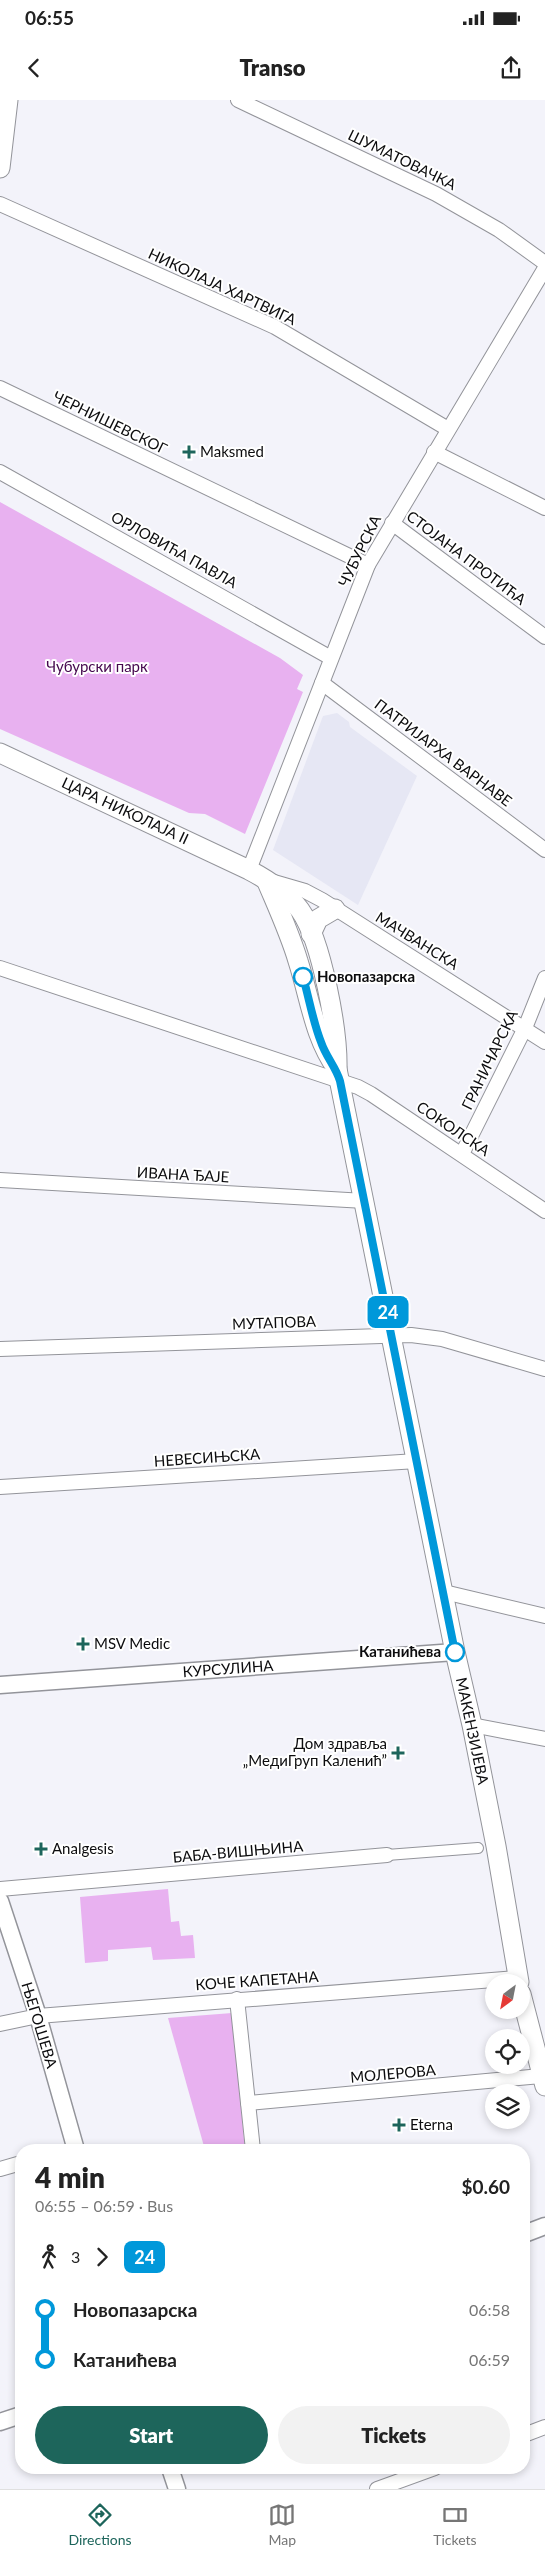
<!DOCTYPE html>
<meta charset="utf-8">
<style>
body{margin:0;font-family:Lato,sans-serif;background:#f2f2f2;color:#222;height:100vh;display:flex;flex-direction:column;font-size:19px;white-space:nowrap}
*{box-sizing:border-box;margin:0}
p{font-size:16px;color:#767676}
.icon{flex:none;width:28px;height:28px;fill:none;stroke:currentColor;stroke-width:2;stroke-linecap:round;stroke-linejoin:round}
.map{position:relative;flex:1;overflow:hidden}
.details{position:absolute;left:15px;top:2044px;width:515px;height:330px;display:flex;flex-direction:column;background:#fff;border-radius:20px;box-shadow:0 2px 8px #0003}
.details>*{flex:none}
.badge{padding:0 10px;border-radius:8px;font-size:18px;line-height:32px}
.needle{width:32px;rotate:212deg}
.buttons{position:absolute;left:485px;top:1874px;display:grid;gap:10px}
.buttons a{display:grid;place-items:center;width:45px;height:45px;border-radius:50%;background:#fff;box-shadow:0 2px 8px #0003;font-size:25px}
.map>.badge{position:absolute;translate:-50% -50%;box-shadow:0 0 0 2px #fff}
.legs{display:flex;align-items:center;gap:8px;height:55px;padding:0 20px;font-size:16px}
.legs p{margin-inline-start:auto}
.head{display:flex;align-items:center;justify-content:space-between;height:85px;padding:0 20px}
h1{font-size:28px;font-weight:800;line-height:38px}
.primary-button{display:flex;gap:10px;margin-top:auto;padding:10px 20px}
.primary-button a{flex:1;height:58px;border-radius:30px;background:#1d655b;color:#fff;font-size:20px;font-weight:800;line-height:58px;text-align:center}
.primary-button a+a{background:#f2f2f2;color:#222}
ul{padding:0 20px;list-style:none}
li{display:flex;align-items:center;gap:18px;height:50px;font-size:19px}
li i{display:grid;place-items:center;width:8px;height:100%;margin:0 6px;background:currentColor}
li i::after{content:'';width:12px;height:12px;margin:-6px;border:4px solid;border-radius:50%;background:#fff}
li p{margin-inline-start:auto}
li:first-child i{background:linear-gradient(#0000 50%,currentColor 0)}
li:last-child i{background:linear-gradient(currentColor 50%,#0000 0)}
.status{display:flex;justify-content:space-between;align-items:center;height:35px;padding:0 25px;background:#fff;direction:ltr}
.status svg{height:14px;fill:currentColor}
header{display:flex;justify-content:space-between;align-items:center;height:65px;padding:0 20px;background:#fff;font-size:22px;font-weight:800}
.dock{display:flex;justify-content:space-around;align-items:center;height:70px;border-top:1px solid #e0e0e0;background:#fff;font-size:14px;color:#767676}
.dock a{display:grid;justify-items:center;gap:2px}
.dock .active{color:#1d655b}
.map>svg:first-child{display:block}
</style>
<div class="status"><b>06:55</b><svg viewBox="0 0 49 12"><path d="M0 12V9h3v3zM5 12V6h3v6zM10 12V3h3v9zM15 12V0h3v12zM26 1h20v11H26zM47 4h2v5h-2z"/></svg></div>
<header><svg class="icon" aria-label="back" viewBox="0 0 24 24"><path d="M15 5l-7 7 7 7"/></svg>Transo<svg class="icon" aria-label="share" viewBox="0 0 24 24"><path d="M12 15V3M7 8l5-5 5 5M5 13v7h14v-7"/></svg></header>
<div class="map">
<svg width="545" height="2389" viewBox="0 0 545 2389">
<rect width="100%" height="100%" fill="#f3f3fa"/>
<!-- built -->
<polygon fill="#e6e7f4" points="337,613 349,622 350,627 417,676 358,805 273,750 323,616"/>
<!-- green -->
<g fill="#e8b1f0">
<polygon points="0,402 280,558 303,575 297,589 303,592 245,734 205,714 189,713 0,629"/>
<polygon points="168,1789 171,1822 179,1821 181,1836 193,1835 195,1858 153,1860 151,1847 108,1850 108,1861 85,1863 80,1797"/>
<polygon points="232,1913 245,2050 205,2050 168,1918"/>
</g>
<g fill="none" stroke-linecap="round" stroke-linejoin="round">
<defs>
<polyline id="pedestrian" points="387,1755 478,1748"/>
<g id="minor">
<polyline points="238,0 436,94 499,130 545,163"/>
<polyline points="0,104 275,227 448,329"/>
<polyline points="0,288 368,465"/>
<polyline points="434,352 545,408"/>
<polyline points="0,372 331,558"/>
<polyline points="392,423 545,537"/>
<polyline points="322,583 545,750"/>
<polyline points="249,770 368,465 545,168"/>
<polyline points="274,782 305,791 322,800 545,942"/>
<polyline points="0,868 358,987 371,994 545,1111"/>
<polyline points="462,1054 525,928 545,878"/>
<polyline points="0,1080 365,1101"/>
<polyline points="0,1249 411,1235 442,1239 545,1269"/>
<polyline points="0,1387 417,1361"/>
<polyline points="444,1492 545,1516"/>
<polyline points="472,1625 545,1639"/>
<polyline points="0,1789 387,1755"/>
<polyline points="237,1899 253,2050"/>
<polyline points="0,1924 38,1916 518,1878"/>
<polyline points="248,2003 541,1976"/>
<polyline points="0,2069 21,2063"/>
<polyline points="524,2335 545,2327"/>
<polyline points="377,2389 435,2368"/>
</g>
<g id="tertiary">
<polyline points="0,1585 455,1552"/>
<polyline points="0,1801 38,1916 76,2050"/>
<polyline points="524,2134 545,2126"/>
<polyline points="0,2322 21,2315"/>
<polyline points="170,2368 177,2389"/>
</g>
<g id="secondary">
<polyline points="0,68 8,0"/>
<path d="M 0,653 L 249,770 C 268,780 288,793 300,810 C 322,841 338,931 337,969 L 455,1552 L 472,1625 L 496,1746 L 519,1882"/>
<path d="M 267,782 C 278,808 290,834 298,861 C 310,898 314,937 337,969"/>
<polyline points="311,834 318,819 335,809"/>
<polyline points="521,1894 545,1986"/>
</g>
</defs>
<!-- pedestrian casing -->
<use href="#pedestrian" stroke="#93949a" stroke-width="12"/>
<!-- minor casing -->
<use href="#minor" stroke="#93949a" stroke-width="16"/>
<!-- tertiary casing -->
<use href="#tertiary" stroke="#93949a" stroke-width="19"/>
<!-- secondary casing -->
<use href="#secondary" stroke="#93949a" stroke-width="21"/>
<!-- pedestrian -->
<use href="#pedestrian" stroke="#fff" stroke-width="10"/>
<!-- minor -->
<use href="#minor" stroke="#fff" stroke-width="14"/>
<!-- tertiary -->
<use href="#tertiary" stroke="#fff" stroke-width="16"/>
<!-- secondary -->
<use href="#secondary" stroke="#fff" stroke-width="19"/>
</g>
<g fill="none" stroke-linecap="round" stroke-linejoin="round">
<defs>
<path id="line-1" d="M 303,877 C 309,898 313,922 321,942 C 326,957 336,967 340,981 L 455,1552"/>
</defs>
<!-- line-1 casing -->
<use href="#line-1" stroke="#fff" stroke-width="11"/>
<!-- line-1 -->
<use href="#line-1" stroke="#0098da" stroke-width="8"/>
</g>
<!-- markers -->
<g fill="#1d655b" stroke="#fff" stroke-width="2">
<path d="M186.5 344.5h5v5h5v5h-5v5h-5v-5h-5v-5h5z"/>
<path d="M80.5 1536.5h5v5h5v5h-5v5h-5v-5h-5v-5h5z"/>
<path d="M395.5 1645.5h5v5h5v5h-5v5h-5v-5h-5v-5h5z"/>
<path d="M38.5 1741.5h5v5h5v5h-5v5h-5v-5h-5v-5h5z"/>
<path d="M396.5 2017.5h5v5h5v5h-5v5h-5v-5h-5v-5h5z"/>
</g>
<g fill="#fff" stroke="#0098da" stroke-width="2.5">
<circle cx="303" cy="877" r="9"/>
<circle cx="455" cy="1552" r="9"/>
</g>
<g text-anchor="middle" stroke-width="4" stroke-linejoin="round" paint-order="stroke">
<!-- street labels -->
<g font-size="15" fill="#0c0c0e" stroke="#fff">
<text transform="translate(402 60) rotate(26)" y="5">ШУМАТОВАЧКА</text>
<text transform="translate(222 187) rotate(25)" y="5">НИКОЛАЈА ХАРТВИГА</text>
<text transform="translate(110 323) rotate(26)" y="5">ЧЕРНИШЕВСКОГ</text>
<text transform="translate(174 450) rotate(29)" y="5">ОРЛОВИЋА ПАВЛА</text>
<text transform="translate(360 451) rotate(-64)" y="5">ЧУБУРСКА</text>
<text transform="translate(466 458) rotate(37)" y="5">СТОЈАНА ПРОТИЋА</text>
<text transform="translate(443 653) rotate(37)" y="5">ПАТРИЈАРХА ВАРНАВЕ</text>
<text transform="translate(125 711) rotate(25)" y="5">ЦАРА НИКОЛАЈА II</text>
<text transform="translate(417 841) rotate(32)" y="5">МАЧВАНСКА</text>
<text transform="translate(490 960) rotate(-64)" y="5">ГРАНИЧАРСКА</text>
<text transform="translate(453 1029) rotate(34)" y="5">СОКОЛСКА</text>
<text transform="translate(183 1075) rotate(3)" y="5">ИВАНА ЂАЈЕ</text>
<text transform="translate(274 1223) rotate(-2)" y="5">МУТАПОВА</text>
<text transform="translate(207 1358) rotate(-4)" y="5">НЕВЕСИЊСКА</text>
<text transform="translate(228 1569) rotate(-4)" y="5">КУРСУЛИНА</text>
<text transform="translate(472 1631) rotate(78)" y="5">МАКЕНЗИЈЕВА</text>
<text transform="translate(238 1752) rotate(-5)" y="5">БАБА-ВИШЊИНА</text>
<text transform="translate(257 1881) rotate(-4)" y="5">КОЧЕ КАПЕТАНА</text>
<text transform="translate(39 1925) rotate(73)" y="5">ЊЕГОШЕВА</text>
<text transform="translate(393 1974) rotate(-5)" y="5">МОЛЕРОВА</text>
</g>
<!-- poi labels -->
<g font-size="15" fill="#0c0c0e" stroke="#fff" text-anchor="start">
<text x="200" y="357">Maksmed</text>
<text x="94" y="1549">MSV Medic</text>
<text x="387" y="1649" text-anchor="end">Дом здравља<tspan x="387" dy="17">„МедиГруп Каленић”</tspan></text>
<text x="52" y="1754">Analgesis</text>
<text x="410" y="2030">Eterna</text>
</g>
<!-- park labels -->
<g font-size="15" fill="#45074e" stroke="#fff">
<text x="97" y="572">Чубурски парк</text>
</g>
<!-- stop labels -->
<g font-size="15" font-weight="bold" fill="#0c0c0e" stroke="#fff" text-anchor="start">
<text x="317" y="882">Новопазарска</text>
<text x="441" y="1557" text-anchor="end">Катанићева</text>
</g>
</g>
</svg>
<div class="buttons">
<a><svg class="needle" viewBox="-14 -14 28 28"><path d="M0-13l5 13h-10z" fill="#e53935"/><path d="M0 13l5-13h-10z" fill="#767676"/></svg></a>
<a><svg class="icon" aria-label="locate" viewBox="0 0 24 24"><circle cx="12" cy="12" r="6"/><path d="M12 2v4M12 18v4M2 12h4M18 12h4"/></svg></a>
<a><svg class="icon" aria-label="layers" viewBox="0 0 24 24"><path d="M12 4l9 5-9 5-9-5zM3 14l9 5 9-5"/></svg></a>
</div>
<b class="badge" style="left:388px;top:1212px;background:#0098da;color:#fff">24</b>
<section class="details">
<div class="head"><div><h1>4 min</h1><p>06:55 – 06:59 · Bus</p></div><b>$0.60</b></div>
<div class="legs"><svg class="icon" aria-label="walk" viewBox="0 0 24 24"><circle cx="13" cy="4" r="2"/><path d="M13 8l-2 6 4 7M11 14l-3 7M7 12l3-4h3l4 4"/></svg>3<svg class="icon" aria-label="forward" viewBox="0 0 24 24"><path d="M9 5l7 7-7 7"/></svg><b class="badge" style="background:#0098da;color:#fff">24</b></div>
<ul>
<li><i style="color:#0098da"></i><b>Новопазарска</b><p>06:58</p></li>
<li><i style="color:#0098da"></i><b>Катанићева</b><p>06:59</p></li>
</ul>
<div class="primary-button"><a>Start</a><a>Tickets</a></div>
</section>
</div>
<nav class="dock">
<a class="active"><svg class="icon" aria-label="directions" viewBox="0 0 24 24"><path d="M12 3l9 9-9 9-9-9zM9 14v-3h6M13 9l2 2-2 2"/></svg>Directions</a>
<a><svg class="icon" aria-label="map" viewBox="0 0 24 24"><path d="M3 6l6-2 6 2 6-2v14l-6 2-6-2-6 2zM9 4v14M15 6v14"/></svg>Map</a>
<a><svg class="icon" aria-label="tickets" viewBox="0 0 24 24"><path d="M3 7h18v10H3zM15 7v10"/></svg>Tickets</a>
</nav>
